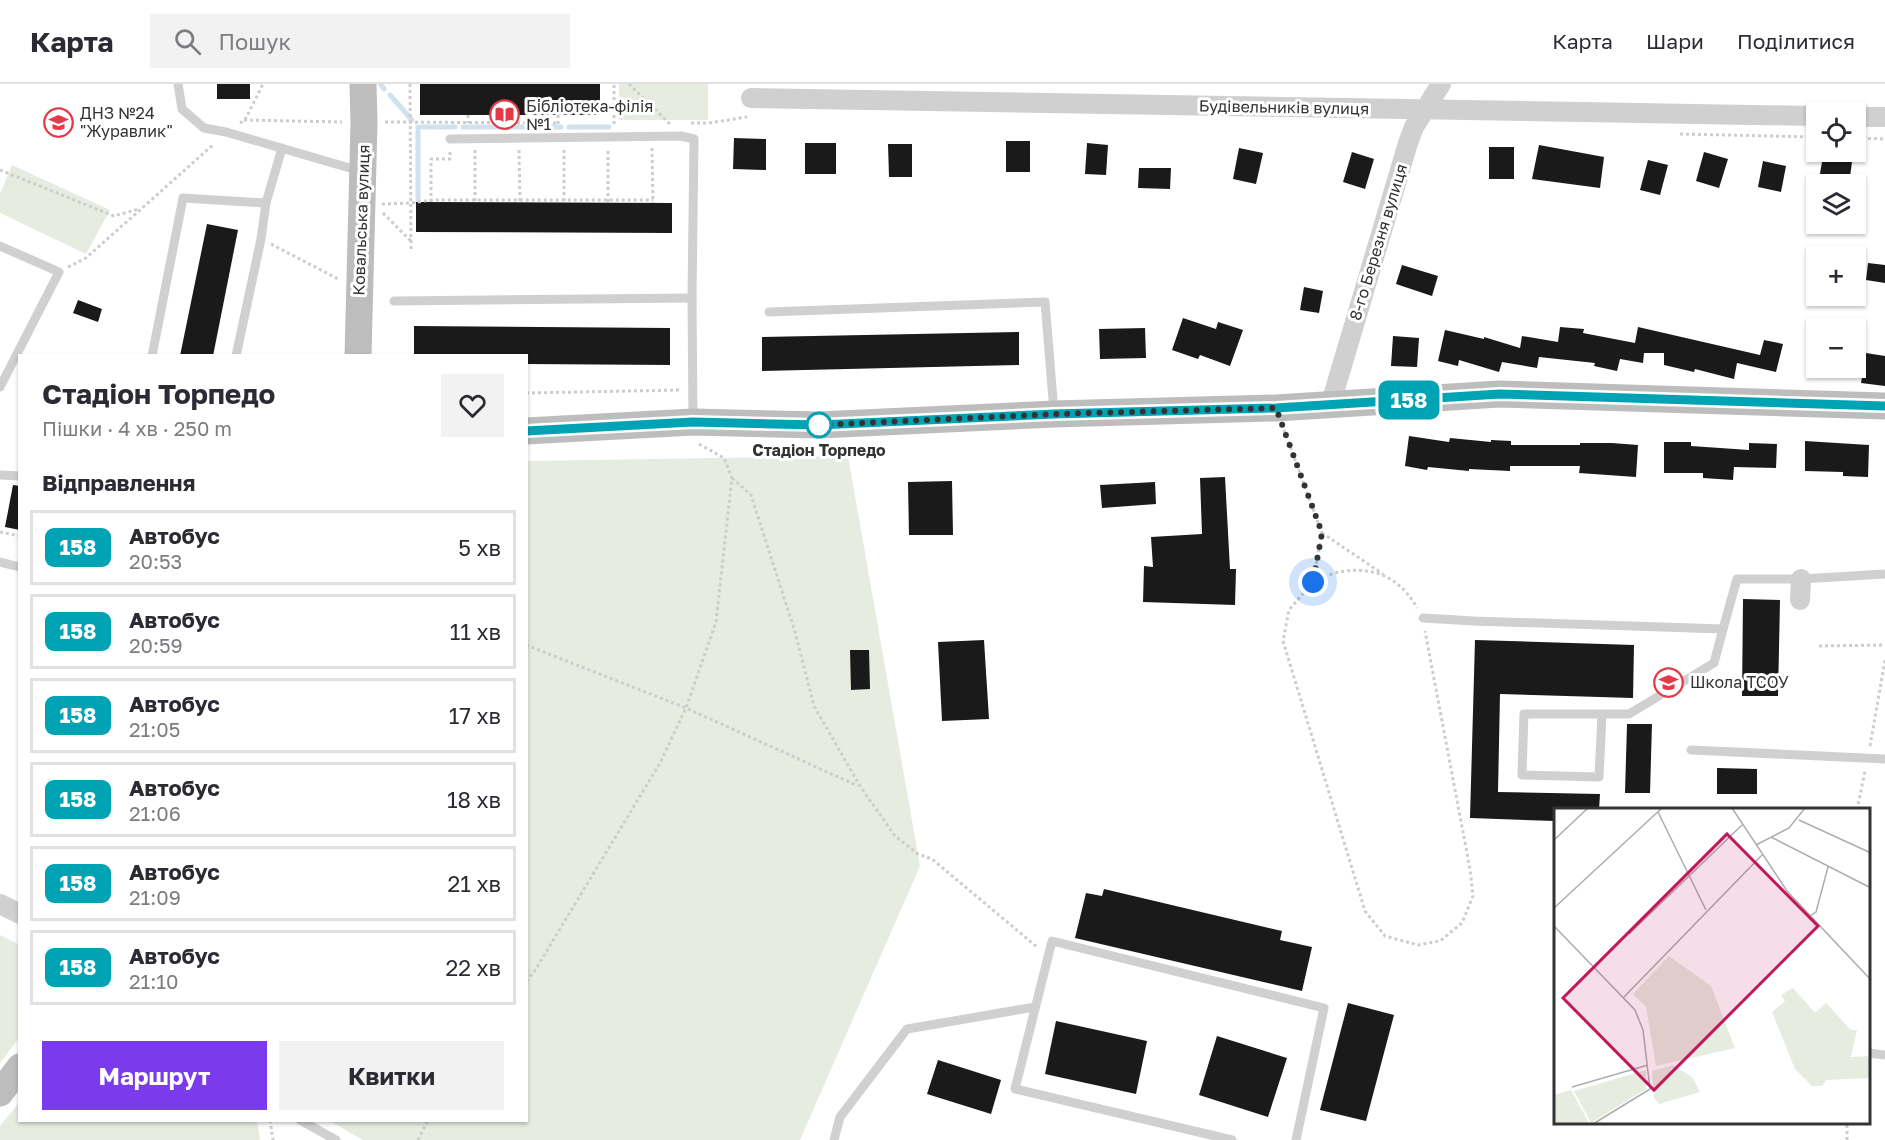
<!DOCTYPE html>
<html lang="uk">
<meta charset="utf-8">
<style>
body{margin:0;font-family:"Golos Text",sans-serif;background:#f2f2f3;color:#2b2b33;height:100vh;display:flex;flex-direction:column;font-size:22px;white-space:nowrap}
*{box-sizing:border-box;margin:0}
p{font-size:20px;color:#7c7c81}
.icon{flex:none;width:33px;height:33px;fill:none;stroke:currentColor;stroke-width:2;stroke-linecap:round;stroke-linejoin:round}
.map{position:relative;flex:1;overflow:hidden}
.drawer{position:absolute;left:18px;top:270px;width:510px;height:768px;display:flex;flex-direction:column;background:#fff;border-radius:0px;box-shadow:0 2px 4px #0004}
.drawer>*{flex:none}
.badge{padding:0 12px;border-radius:9px;font-size:21px;line-height:39px}
.fabs{position:absolute;left:1806px;top:18px;display:grid;gap:12px}
.fabs a{display:grid;place-items:center;width:60px;height:60px;border-radius:0px;background:#fff;box-shadow:0 2px 4px #0004;font-size:30px}
.you{position:absolute;width:30px;height:30px;margin:-15px;border:4px solid #fff;border-radius:50%;background:#1a73e8;box-shadow:0 0 0 9px #1a73e833}
.map>.badge{position:absolute;translate:-50% -50%;box-shadow:0 0 0 3px #fff}
h2{padding:0 24px;font-size:22px;line-height:54px}
.round{display:grid;place-items:center;flex:none;width:63px;height:63px;border-radius:0px;background:#f2f2f3}
.overview{display:flex;align-items:center;justify-content:space-between;height:102px;padding:0 24px}
h1{font-size:28px;font-weight:700;line-height:45px}
.button{display:flex;gap:12px;margin-top:auto;padding:12px 24px}
.button a{flex:1;height:69px;border-radius:0px;background:#7c3aed;color:#fff;font-size:24px;font-weight:700;line-height:69px;text-align:center}
.button a+a{background:#f2f2f3;color:#2b2b33}
ul{padding:0;list-style:none}
li{display:flex;align-items:center;gap:18px;height:75px;margin:0 12px 9px;padding:0 12px;border:3px solid #e1e1e2;border-radius:0px}
li div{flex:1}
li b{display:block;font-size:22px}
li em{font-style:normal}
li .badge{min-width:66px;font-weight:700;text-align:center}
header{display:flex;align-items:center;gap:36px;box-sizing:border-box;height:84px;padding:0 30px;background:#fff;border-bottom:2px solid #e1e1e2}
header strong{font-size:28px}
nav{display:flex;gap:33px;margin-inline-start:auto;font-size:21px}
.search{width:420px;height:54px;background:#f2f2f3;display:flex;align-items:center;gap:15px;box-sizing:border-box;padding:0 21px;border-radius:0px;color:#7c7c81;font-size:22px}
.map>svg:first-child{display:block}
</style>
<header>
<strong>Карта</strong>
<div class="search"><svg class="icon" aria-label="search" viewBox="0 0 24 24"><circle cx="10" cy="10" r="6"/><path d="M15 15l6 6"/></svg>Пошук</div>
<nav><a>Карта</a><a>Шари</a><a>Поділитися</a></nav>
</header>
<div class="map">
<svg width="1885" height="1056" viewBox="0 0 1885 1056">
<rect width="100%" height="100%" fill="#fff"/>
<!-- green -->
<g fill="#e6ecdf">
<rect x="619" y="0" width="89" height="36"/>
<polygon points="12,81 110,126 86,170 0,129 0,110"/>
<polygon points="848,372 920,782 800,1056 363,1056 330,1037 526,1036 527,377"/>
<polygon points="0,851 20,861 19,954 0,979"/>
<polygon points="19,1019 20,1036 257,1037 260,1056 0,1056 0,1042"/>
</g>
<g fill="none" stroke-linecap="round" stroke-linejoin="round">
<!-- stream -->
<g stroke="#cfe2ee" stroke-width="5">
<polyline points="381,1 384,5"/>
<polyline points="390,11 412,36"/>
<polyline points="418,43 418,120"/>
<polyline points="421,43 455,43"/>
<polyline points="463,43 561,43"/>
<polyline points="569,43 609,43"/>
</g>
</g>
<!-- building -->
<g fill="#1a1a1a">
<rect x="217" y="0" width="33" height="15"/>
<rect x="420" y="0" width="180" height="31"/>
<polygon points="734,54 766,55 766,86 733,85"/>
<rect x="1006" y="57" width="24" height="31"/>
<rect x="805" y="59" width="31" height="31"/>
<polygon points="1087,59 1108,61 1106,91 1085,90"/>
<polygon points="888,60 912,60 912,93 889,93"/>
<polygon points="1539,61 1604,73 1600,104 1532,95"/>
<rect x="1489" y="63" width="25" height="32"/>
<polygon points="1239,64 1263,69 1256,100 1233,95"/>
<polygon points="1352,68 1374,75 1365,105 1343,98"/>
<polygon points="1704,68 1728,75 1719,104 1696,97"/>
<polygon points="1823,73 1852,78 1849,100 1818,100"/>
<polygon points="1648,76 1668,81 1660,111 1640,106"/>
<polygon points="1763,77 1786,82 1781,108 1758,103"/>
<polygon points="1139,84 1171,84 1170,105 1138,104"/>
<polygon points="416,118 672,119 672,149 416,148"/>
<polygon points="207,140 238,146 213,272 180,272"/>
<polygon points="1868,179 1885,181 1885,199 1866,196"/>
<polygon points="1402,181 1438,192 1432,212 1396,200"/>
<polygon points="1304,203 1323,207 1319,229 1300,226"/>
<polygon points="78,216 102,225 98,238 73,229"/>
<polygon points="1183,234 1216,245 1218,238 1243,246 1230,282 1200,271 1198,275 1172,266"/>
<polygon points="414,242 670,244 670,281 526,280 526,272 414,272"/>
<polygon points="1560,243 1584,245 1583,249 1635,259 1638,243 1760,271 1764,256 1783,260 1776,288 1737,279 1734,295 1695,285 1694,288 1664,281 1664,269 1644,269 1643,279 1620,275 1617,287 1594,282 1595,279 1539,273 1537,284 1502,278 1499,288 1459,276 1458,282 1438,277 1445,246 1484,255 1484,253 1520,264 1522,252 1558,258"/>
<polygon points="1145,244 1146,274 1100,275 1099,245"/>
<polygon points="1019,248 1019,281 762,287 762,253"/>
<polygon points="1393,252 1419,254 1417,283 1391,282"/>
<polygon points="1866,269 1885,272 1885,302 1861,299"/>
<polygon points="1409,352 1449,358 1450,354 1491,358 1491,356 1511,357 1511,361 1580,361 1580,359 1612,359 1638,361 1636,393 1579,389 1580,382 1510,382 1510,387 1469,385 1469,387 1428,383 1427,386 1405,382"/>
<polygon points="1805,357 1869,361 1868,393 1843,392 1843,388 1805,387"/>
<polygon points="1664,358 1691,358 1691,362 1749,366 1749,359 1777,360 1776,384 1734,383 1733,396 1703,394 1703,389 1664,389"/>
<polygon points="1225,393 1230,485 1236,485 1235,521 1143,518 1144,482 1153,483 1151,453 1202,450 1200,394"/>
<polygon points="952,397 953,451 909,451 908,398"/>
<polygon points="1155,398 1156,420 1102,424 1100,401"/>
<polygon points="13,401 20,402 20,446 5,443"/>
<polygon points="1743,515 1780,516 1778,612 1742,612"/>
<polygon points="984,556 989,635 942,637 938,558"/>
<polygon points="1475,556 1634,561 1633,614 1500,610 1498,708 1600,710 1599,726 1555,726 1555,737 1470,734"/>
<polygon points="850,566 869,566 870,605 851,606"/>
<polygon points="1627,640 1652,640 1650,709 1625,709"/>
<polygon points="1717,684 1757,685 1757,710 1717,710"/>
<polygon points="1104,805 1282,847 1280,856 1312,863 1302,907 1075,854 1086,809 1102,812"/>
<polygon points="1348,919 1394,931 1366,1037 1320,1026"/>
<polygon points="1056,937 1147,957 1136,1010 1045,990"/>
<polygon points="1217,952 1287,974 1268,1033 1199,1011"/>
<polygon points="938,976 1001,996 991,1030 927,1010"/>
</g>
<g fill="none" stroke-linecap="round" stroke-linejoin="round">
<!-- path -->
<g stroke="#cdcdcd" stroke-width="3" stroke-dasharray="3 3" stroke-linecap="butt">
<polyline points="410,0 411,165"/>
<polyline points="629,0 670,40"/>
<polyline points="468,31 468,39"/>
<polyline points="558,31 558,41"/>
<polyline points="244,36 342,38"/>
<polyline points="385,38 559,39"/>
<polyline points="240,39 245,36 263,0"/>
<polyline points="691,39 709,39 747,33"/>
<polyline points="614,40 614,0"/>
<polyline points="1680,50 1816,53"/>
<polyline points="1856,54 1885,55"/>
<polyline points="652,64 653,119"/>
<polyline points="475,66 475,119"/>
<polyline points="519,66 520,119"/>
<polyline points="564,66 564,119"/>
<polyline points="608,67 608,119"/>
<polyline points="0,86 114,132 139,125"/>
<polyline points="431,118 431,75 450,75 450,68"/>
<polyline points="382,120 411,119 431,116 653,116"/>
<polyline points="383,129 411,157"/>
<polyline points="271,160 340,196"/>
<polyline points="68,183 86,174 214,60"/>
<polyline points="526,309 682,306"/>
<polyline points="1284,346 1322,449 1313,498 1289,526 1283,557 1365,827 1385,852 1418,861 1440,857 1462,839 1473,812 1470,785 1425,547"/>
<polyline points="732,394 751,411 795,548 814,622 860,702 895,752 918,770 932,775 1037,863"/>
<polyline points="0,448 20,452"/>
<polyline points="1322,449 1383,490"/>
<path d="M 1313,498 C 1352,477 1395,483 1417,524"/>
<polyline points="526,561 686,624 858,702"/>
<polyline points="1819,562 1885,561"/>
<polyline points="1870,662 1885,576"/>
<polyline points="1857,726 1865,687"/>
<polyline points="526,897 534,888 660,679 686,624 716,538 732,394 724,374 699,360"/>
<polyline points="270,1036 273,1056"/>
<polyline points="418,1056 428,1036"/>
<polyline points="1847,1056 1847,1040"/>
</g>
<!-- lane -->
<g stroke="#d0d0d0" stroke-width="9">
<polyline points="178,0 182,25 204,44 226,48 360,87"/>
<polyline points="450,55 681,52 694,55 692,214 693,336"/>
<polyline points="0,162 59,188 0,303"/>
<polyline points="394,217 692,214"/>
<polyline points="769,228 1045,218 1054,328"/>
<polyline points="152,272 183,114 266,119 282,64"/>
<polyline points="236,272 261,155 266,119"/>
<polyline points="0,391 20,392"/>
<polyline points="0,478 20,483"/>
<polyline points="1423,534 1474,537 1723,545 1737,495 1801,495 1885,490"/>
<polyline points="1602,630 1599,693 1522,691 1524,630 1629,630 1714,579 1723,545"/>
<polyline points="1691,666 1885,675"/>
<polyline points="1868,969 1885,971"/>
<polyline points="300,1036 336,1056"/>
<polyline points="834,1056 840,1033 907,945 1035,923"/>
<polyline points="1232,1056 1015,1005 1052,857 1324,924 1296,1056"/>
</g>
<!-- street -->
<g stroke="#d0d0d0" stroke-width="20">
<polyline points="751,14 1816,32"/>
<polyline points="1856,33 1885,33"/>
<polyline points="1330,322 1408,59 1414,43 1441,0"/>
<polyline points="1800,516 1801,495"/>
<polyline points="0,820 20,830"/>
</g>
<!-- secondary -->
<g stroke="#bdbdbd" stroke-width="27">
<polyline points="358,272 364,39 363,0"/>
<polyline points="526,347 693,338 819,341 1054,330 1276,324 1499,310 1885,322"/>
<polyline points="0,1009 20,983"/>
</g>
</g>
<g fill="none" stroke-linecap="round" stroke-linejoin="round">
<defs>
<polyline id="line" points="526,347 693,338 819,341 1054,330 1276,324 1500,310 1885,322"/>
</defs>
<!-- line casing -->
<use href="#line" stroke="#fff" stroke-width="14"/>
<!-- line -->
<use href="#line" stroke="#00a3b4" stroke-width="9"/>
<!-- walk -->
<polyline stroke="#333" stroke-width="6" stroke-dasharray="0 10.8" points="819,341 1054,330 1276,324 1322,449 1313,498"/>
</g>
<!-- icons -->
<defs>
<symbol id="library-ring" viewBox="-11 -11 22 22"><circle r="9.5" fill="#fff" stroke="#e63946" stroke-width="1.5"/><path d="M-6-4Q-3-5.5-.7-3.5V5Q-3 3-6 4ZM6-4Q3-5.5 .7-3.5V5Q3 3 6 4Z" fill="#e63946"/></symbol>
<symbol id="school-ring" viewBox="-11 -11 22 22"><circle r="9.5" fill="#fff" stroke="#e63946" stroke-width="1.5"/><path d="M0-5L7-2L0 1L-7-2ZM-4 1L0 2.5L4 1V4Q0 6-4 4Z" fill="#e63946"/></symbol>
</defs>
<g fill-rule="evenodd">
<use href="#library-ring" x="488" y="14" width="33" height="33"/>
<use href="#school-ring" x="42" y="22" width="33" height="33"/>
<use href="#school-ring" x="1652" y="582" width="33" height="33"/>
</g>
<!-- markers -->
<circle fill="#fff" stroke="#00a3b4" stroke-width="3" cx="819" cy="341" r="12"/>
<g text-anchor="middle" stroke-width="6" stroke-linejoin="round" paint-order="stroke">
<!-- poi labels -->
<g font-size="16" fill="#333" stroke="#fff" text-anchor="start">
<text x="526" y="28">Бібліотека-філія<tspan x="526" dy="18">№1</tspan></text>
<text x="80" y="35">ДНЗ №24<tspan x="80" dy="18">"Журавлик"</tspan></text>
<text x="1690" y="604">Школа ТСОУ</text>
</g>
<!-- street labels -->
<g font-size="16" fill="#333" stroke="#fff">
<text transform="translate(1284 23) rotate(1)" y="6">Будівельників вулиця</text>
<text transform="translate(361 136) rotate(-88)" y="6">Ковальська вулиця</text>
<text transform="translate(1378 158) rotate(-73)" y="6">8-го Березня вулиця</text>
</g>
<!-- stop labels -->
<g font-size="16" font-weight="bold" fill="#333" stroke="#fff">
<text x="819" y="372">Стадіон Торпедо</text>
</g>
</g>
<!-- overview -->
<g transform="translate(1554 724)">
<rect width="316" height="316" fill="#fff"/>
<path d="M 115,148 L 157,178 L 181,240 L 102,258 L 92,199 L 79,186 ZM 239,180 L 261,205 L 272,195 L 297,222 L 303,222 L 297,249 L 316,248 L 316,270 L 272,272 L 268,278 L 258,278 L 241,261 L 218,204 L 231,193 L 227,187 ZM 119,257 L 138,269 L 146,284 L 105,296 L 100,290 L 98,263 ZM 92,262 L 92,281 L 37,315 L 20,283 ZM 17,282 L 35,315 L 0,316 L 0,287 Z" fill="#e6ecdf"/>
<path fill="none" stroke="#adadad" stroke-width="1.5" d="M 178,0 L 233,83 L 317,172M 104,4 L 152,102M 245,12 L 317,45M 217,29 L 317,80M 0,32 L 34,0M 202,37 L 235,20 L 251,0M 0,100 L 108,0M 256,108 L 262,104 L 274,59M 0,118 L 81,202 L 89,222 L 96,281 L 39,316M 75,126 L 188,17M 70,189 L 208,47M 18,279 L 94,257"/>
<path fill="#c2185b" fill-opacity="0.15" stroke="#c2185b" stroke-width="3" d="M 173,26 L 264,118 L 100,282 L 9,190 Z"/>
<rect width="316" height="316" fill="none" stroke="#333" stroke-width="3"/>
</g>
</svg>
<div class="fabs">
<a><svg class="icon" aria-label="locate" viewBox="0 0 24 24"><circle cx="12" cy="12" r="6"/><path d="M12 2v4M12 18v4M2 12h4M18 12h4"/></svg></a>
<a><svg class="icon" aria-label="layers" viewBox="0 0 24 24"><path d="M12 4l9 5-9 5-9-5zM3 14l9 5 9-5"/></svg></a>
<a>+</a>
<a>−</a>
</div>
<div class="you" style="left:1313px;top:498px"></div>
<b class="badge" style="left:1409px;top:316px;background:#00a3b4;color:#fff">158</b>
<section class="drawer">
<div class="overview"><div><h1>Стадіон Торпедо</h1><p>Пішки · 4 хв · 250 m</p></div><a class="round"><svg class="icon" aria-label="heart" viewBox="0 0 24 24"><path d="M12 20l-8-8c-3-5 5-10 8-4 3-6 11-1 8 4z"/></svg></a></div>
<h2>Відправлення</h2>
<ul>
<li><span class="badge" style="background:#00a3b4;color:#fff">158</span><div><b>Автобус</b><p>20:53</p></div><em>5 хв</em></li>
<li><span class="badge" style="background:#00a3b4;color:#fff">158</span><div><b>Автобус</b><p>20:59</p></div><em>11 хв</em></li>
<li><span class="badge" style="background:#00a3b4;color:#fff">158</span><div><b>Автобус</b><p>21:05</p></div><em>17 хв</em></li>
<li><span class="badge" style="background:#00a3b4;color:#fff">158</span><div><b>Автобус</b><p>21:06</p></div><em>18 хв</em></li>
<li><span class="badge" style="background:#00a3b4;color:#fff">158</span><div><b>Автобус</b><p>21:09</p></div><em>21 хв</em></li>
<li><span class="badge" style="background:#00a3b4;color:#fff">158</span><div><b>Автобус</b><p>21:10</p></div><em>22 хв</em></li>
</ul>
<div class="button"><a>Маршрут</a><a>Квитки</a></div>
</section>
</div>
